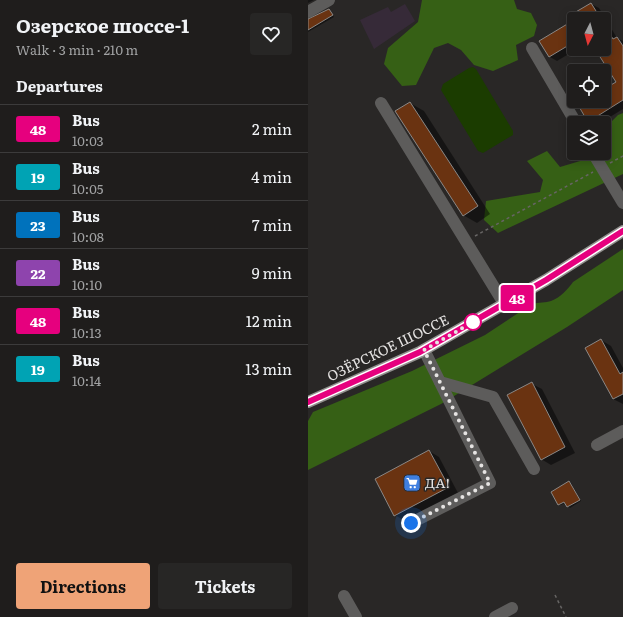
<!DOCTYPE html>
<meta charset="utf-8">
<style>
body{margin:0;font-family:Literata,serif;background:#272625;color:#f1f3f6;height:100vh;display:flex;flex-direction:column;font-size:15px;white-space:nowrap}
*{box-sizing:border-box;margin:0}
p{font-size:13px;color:#a1a2a3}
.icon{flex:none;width:22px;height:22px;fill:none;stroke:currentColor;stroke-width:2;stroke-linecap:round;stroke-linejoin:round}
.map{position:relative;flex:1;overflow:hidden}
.drawer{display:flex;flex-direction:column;background:#1f1d1c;width:308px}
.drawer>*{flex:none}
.badge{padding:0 8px;border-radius:3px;font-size:14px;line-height:26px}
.needle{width:26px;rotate:186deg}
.fabs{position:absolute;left:259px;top:12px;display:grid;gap:8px}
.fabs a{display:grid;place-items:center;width:44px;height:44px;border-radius:4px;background:#1f1d1c;box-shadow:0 2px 10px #0003,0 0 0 1px #3c3b3b;font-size:20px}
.you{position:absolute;width:20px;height:20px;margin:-10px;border:3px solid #fff;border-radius:50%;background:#1a73e8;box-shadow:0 0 0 6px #1a73e833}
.map>.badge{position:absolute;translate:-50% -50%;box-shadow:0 0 0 2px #fff}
h2{padding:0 16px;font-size:15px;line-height:36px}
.round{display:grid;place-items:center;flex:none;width:42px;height:42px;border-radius:4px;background:#272625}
.head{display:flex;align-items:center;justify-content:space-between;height:68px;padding:0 16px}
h1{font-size:19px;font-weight:700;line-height:30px}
.button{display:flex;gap:8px;margin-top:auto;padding:8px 16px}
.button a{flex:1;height:46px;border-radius:4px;background:#efa377;color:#111;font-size:16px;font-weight:700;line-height:46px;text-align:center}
.button a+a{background:#272625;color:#f1f3f6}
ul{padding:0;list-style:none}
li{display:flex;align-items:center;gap:12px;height:48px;padding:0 16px;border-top:1px solid #3c3b3b}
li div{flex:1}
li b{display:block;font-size:15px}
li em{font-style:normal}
li .badge{min-width:44px;font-weight:700;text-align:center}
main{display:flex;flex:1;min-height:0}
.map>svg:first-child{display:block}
</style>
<main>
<section class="drawer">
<div class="head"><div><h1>Озерское шоссе-1</h1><p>Walk · 3 min · 210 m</p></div><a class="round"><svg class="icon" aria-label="heart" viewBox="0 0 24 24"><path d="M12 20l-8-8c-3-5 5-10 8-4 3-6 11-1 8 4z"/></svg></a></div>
<h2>Departures</h2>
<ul>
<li><span class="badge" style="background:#e6007e;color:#fff">48</span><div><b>Bus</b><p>10:03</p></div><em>2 min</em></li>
<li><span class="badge" style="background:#00a3b4;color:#fff">19</span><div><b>Bus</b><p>10:05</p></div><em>4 min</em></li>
<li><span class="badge" style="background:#0072bc;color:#fff">23</span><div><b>Bus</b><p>10:08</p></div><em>7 min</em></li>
<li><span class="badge" style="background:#8e44ad;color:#fff">22</span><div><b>Bus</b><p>10:10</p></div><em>9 min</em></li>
<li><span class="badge" style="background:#e6007e;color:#fff">48</span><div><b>Bus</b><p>10:13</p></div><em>12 min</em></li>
<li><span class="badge" style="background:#00a3b4;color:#fff">19</span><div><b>Bus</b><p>10:14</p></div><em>13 min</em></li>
</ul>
<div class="button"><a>Directions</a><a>Tickets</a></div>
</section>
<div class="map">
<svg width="315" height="617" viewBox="0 0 315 617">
<rect width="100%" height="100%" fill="#292726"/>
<!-- industrial -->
<polygon fill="#362a38" points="97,4 107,21 66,49 52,20 80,7 83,12"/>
<!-- green -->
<polygon fill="#1b3c00" points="165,67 168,69 205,131 205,135 175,153 170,151 133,90 135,84 161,68"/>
<!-- forest -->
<g fill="#366015">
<polygon points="114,0 206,0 209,9 223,13 229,25 226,36 208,45 210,60 185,71 166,65 153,50 140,43 126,48 108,85 94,86 76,64 80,48 110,22"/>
<polygon points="315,113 315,174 190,233 176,220 178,201 232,192 235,180 219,161 239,151 252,167 272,161 278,153 296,153 296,129 310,115"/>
<path d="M 315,249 L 315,290 L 259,327 L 133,404 L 0,470 L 0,421 L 5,412 L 104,371 L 177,335 L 224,304 C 231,302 238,303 243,301 C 252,298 260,289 265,282 Z"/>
</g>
<!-- shadow -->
<g fill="#0007">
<polygon points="0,0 6,0 0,3"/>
<polygon points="283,4 291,8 309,38 315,41 315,109 292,123 285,123 281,121 279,101 296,101 296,91 309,83 289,49 296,49 296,19 269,19"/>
<polygon points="21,10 26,17 0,32 0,20"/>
<polygon points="266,21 266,49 269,49 249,61 242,57 232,41"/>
<polygon points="102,103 116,111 182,214 169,223 155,215"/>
<polygon points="293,340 303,346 315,368 315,404 305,399"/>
<polygon points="224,384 234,389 267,453 243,465 233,459"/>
<polygon points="121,451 131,457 150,493 97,521 87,515"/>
<polygon points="261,482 263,483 273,501 262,508 257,503 253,505 251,504"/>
</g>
<!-- building -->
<g fill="#6a3311" stroke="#8a8785">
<polygon points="283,3 293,19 269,19 266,13"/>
<polygon points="21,9 25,15 0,30 0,19"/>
<polygon points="266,20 266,42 241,57 231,41"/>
<polygon points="296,24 305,39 309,37 315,46 315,100 280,122 270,105 277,101 296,101 296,89 308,82 287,49 296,49"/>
<polygon points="102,102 170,206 155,216 87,111"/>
<polygon points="293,339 312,374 315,372 315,394 305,399 277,348"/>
<polygon points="224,382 257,447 233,460 199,395"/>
<polygon points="121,450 141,487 86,516 67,479"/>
<polygon points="261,481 272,500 259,507 256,502 250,505 243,492"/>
</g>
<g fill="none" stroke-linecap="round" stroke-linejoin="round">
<!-- path -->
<g stroke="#676564" stroke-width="1.5" stroke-dasharray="3 3" stroke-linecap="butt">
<polyline points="302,163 315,156"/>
<polyline points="167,236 285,172"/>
<polyline points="247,595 258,617"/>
</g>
<!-- minor -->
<g stroke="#5d5c5b" stroke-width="12">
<polyline points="0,12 21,0"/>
<polyline points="224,48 268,123"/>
<polyline points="73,103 197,305"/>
<polyline points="285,153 315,203"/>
<polyline points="132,382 185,397 226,469"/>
<polyline points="289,445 315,431"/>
<polyline points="103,523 182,483 116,350"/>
<polyline points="36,596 48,617"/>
<polyline points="187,617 204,608"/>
</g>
<!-- major -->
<polyline stroke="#918f8d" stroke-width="12" points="0,402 112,352 238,280 315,231"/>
</g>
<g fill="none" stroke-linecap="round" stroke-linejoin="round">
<defs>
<polyline id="line" points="0,402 112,352 238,280 315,231"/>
</defs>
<!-- line casing -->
<use href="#line" stroke="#fff" stroke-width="9"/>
<!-- line -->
<use href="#line" stroke="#e6007e" stroke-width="6"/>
<!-- walk -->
<polyline stroke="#e6e4e3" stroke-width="4" stroke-dasharray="0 7.2" points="103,523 182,483 116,350 167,321 165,322"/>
</g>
<!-- icons -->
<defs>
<symbol id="supermarket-square" viewBox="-11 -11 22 22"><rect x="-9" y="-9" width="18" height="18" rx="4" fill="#3f7fe0" stroke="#292726"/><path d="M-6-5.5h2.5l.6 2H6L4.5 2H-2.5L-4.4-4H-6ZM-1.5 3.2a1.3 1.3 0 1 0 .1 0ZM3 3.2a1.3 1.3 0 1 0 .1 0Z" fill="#fff"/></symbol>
</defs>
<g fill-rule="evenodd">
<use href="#supermarket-square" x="94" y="473" width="20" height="20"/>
</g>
<!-- markers -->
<circle fill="#fff" stroke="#e6007e" stroke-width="2" cx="165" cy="322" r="8"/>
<g text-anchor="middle" stroke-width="3" stroke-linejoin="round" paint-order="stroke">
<!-- street labels -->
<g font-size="14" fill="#e6e4e3" stroke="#292726">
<text transform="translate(80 348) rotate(-26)" y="5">ОЗЁРСКОЕ ШОССЕ</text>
</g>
<!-- poi labels -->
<g font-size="14" fill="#e6e4e3" stroke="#292726" text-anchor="start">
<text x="117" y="488">ДА!</text>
</g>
</g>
</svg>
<div class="fabs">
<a><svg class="needle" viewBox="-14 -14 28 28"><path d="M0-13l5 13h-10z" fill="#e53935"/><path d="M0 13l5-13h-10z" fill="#a1a2a3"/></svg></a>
<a><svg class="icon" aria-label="locate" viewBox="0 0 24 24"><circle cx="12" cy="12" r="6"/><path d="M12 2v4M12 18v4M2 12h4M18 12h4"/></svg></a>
<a><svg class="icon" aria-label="layers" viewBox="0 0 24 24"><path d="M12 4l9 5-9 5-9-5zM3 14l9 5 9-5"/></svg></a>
</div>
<div class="you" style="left:103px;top:523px"></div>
<b class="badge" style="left:209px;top:298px;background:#e6007e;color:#fff">48</b>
</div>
</main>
